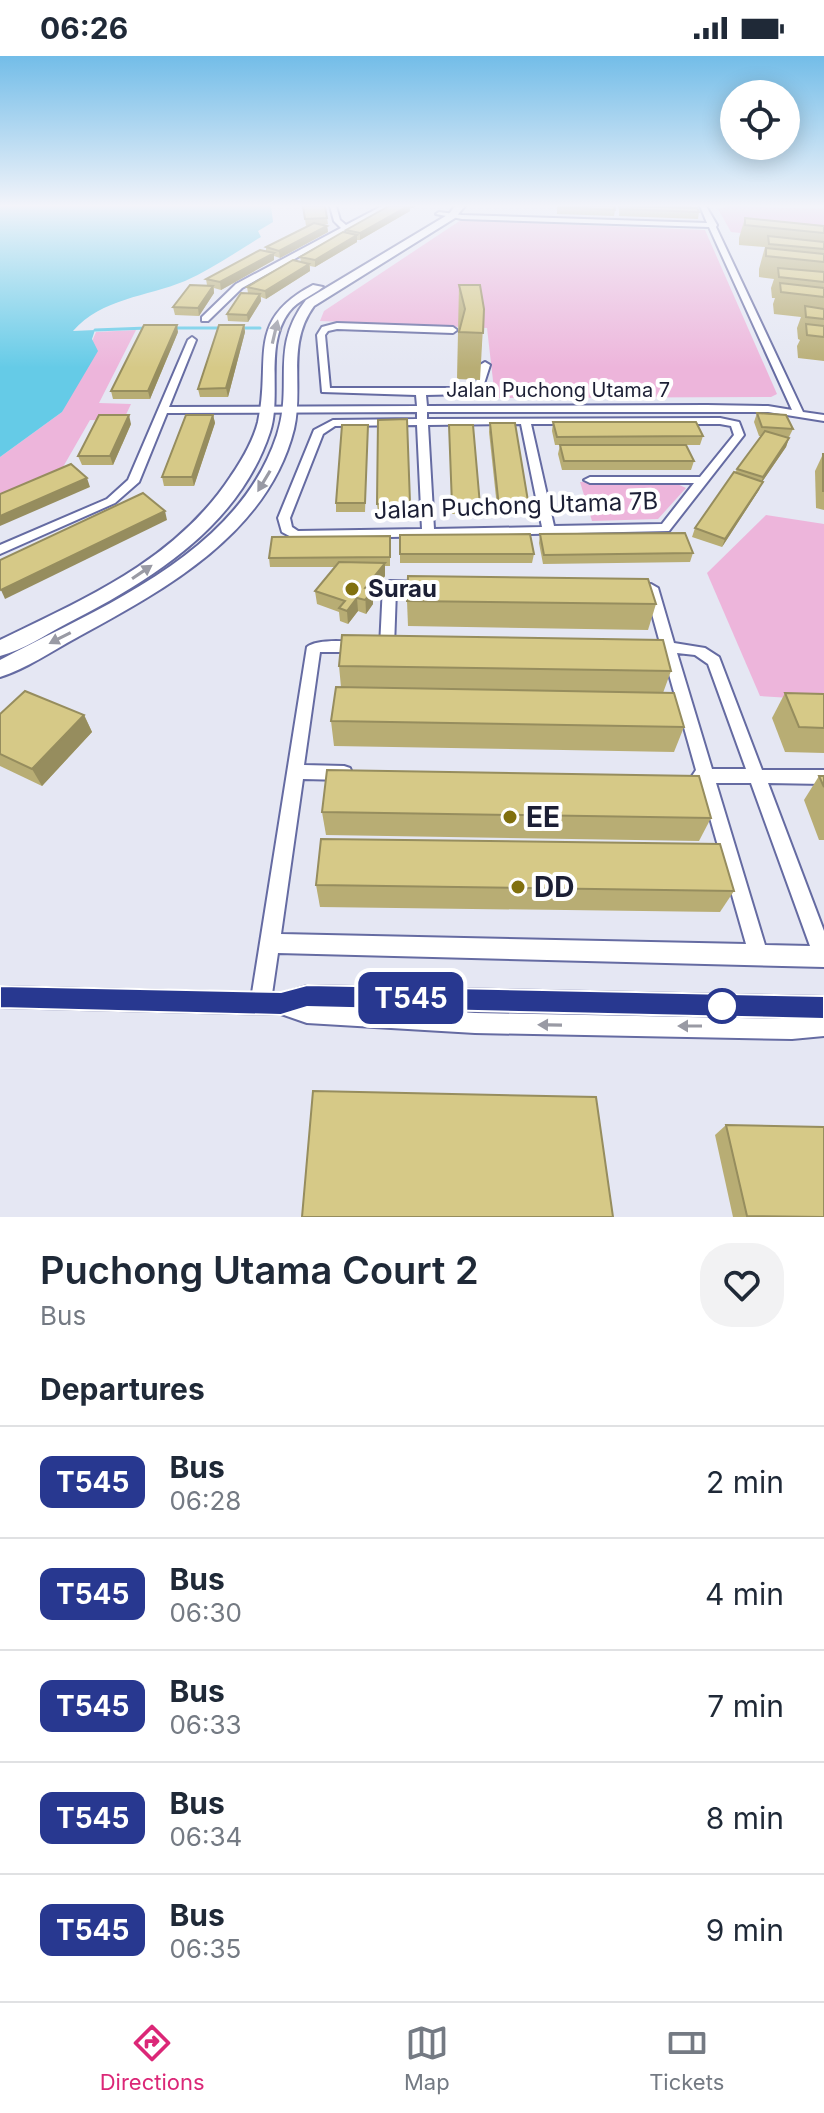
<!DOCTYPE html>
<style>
body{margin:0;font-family:Inter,sans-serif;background:#f2f2f3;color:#1f2937;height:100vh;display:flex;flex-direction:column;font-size:30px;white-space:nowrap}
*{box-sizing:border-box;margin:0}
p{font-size:26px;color:#747a83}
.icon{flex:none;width:44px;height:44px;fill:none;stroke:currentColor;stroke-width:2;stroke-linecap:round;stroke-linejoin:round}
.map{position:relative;height:1161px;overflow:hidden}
.side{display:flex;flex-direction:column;background:#fff;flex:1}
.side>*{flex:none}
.badge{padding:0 16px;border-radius:12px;font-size:28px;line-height:52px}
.fabs{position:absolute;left:720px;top:24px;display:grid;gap:16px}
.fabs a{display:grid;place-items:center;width:80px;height:80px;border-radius:50%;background:#fff;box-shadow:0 4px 20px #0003;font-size:40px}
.map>.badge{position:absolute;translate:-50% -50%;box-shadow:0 0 0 4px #fff}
h2{padding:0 40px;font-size:30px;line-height:72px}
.round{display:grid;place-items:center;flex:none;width:84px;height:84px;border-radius:32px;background:#f2f2f3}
.headline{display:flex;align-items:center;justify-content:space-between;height:136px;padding:0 40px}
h1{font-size:38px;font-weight:600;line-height:60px}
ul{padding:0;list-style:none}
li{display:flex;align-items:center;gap:24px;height:112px;padding:0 40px;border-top:2px solid #e0e1e3}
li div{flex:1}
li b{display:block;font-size:30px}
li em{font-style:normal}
li .badge{min-width:88px;font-weight:700;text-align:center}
.status{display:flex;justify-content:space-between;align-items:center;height:56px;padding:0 40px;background:#fff;direction:ltr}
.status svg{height:22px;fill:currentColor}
.tab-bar{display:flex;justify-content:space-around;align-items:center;height:112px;border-top:2px solid #e0e1e3;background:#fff;font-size:22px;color:#747a83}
.tab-bar a{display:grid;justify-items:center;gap:4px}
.tab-bar .selected{color:#db2777}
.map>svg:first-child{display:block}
</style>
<div class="status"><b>06:26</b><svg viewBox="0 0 49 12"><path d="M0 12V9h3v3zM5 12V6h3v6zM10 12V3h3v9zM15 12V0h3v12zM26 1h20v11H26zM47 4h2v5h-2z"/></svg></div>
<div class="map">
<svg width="824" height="1161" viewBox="0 0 824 1161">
<rect width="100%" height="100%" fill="#e5e7f3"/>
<!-- green -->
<g fill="#edb5db">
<polygon points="729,150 824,153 824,186 731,176 718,153"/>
<polygon points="461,164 705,174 777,338 771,341 495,342 487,272 320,265 324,255"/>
<polygon points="136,274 99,347 131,348 123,365 90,364 63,411 0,439 0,401 62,356 96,276"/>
<polygon points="580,426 675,427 686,432 658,463 592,465"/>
<polygon points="766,459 824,468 824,644 760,640 707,517"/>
</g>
<!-- water -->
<path fill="#65cbe7" d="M 0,150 L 271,150 L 273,166 L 258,175 L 261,181 C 236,196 212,213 185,225 C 146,241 102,242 73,275 L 95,274 L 92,283 L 98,295 L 62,356 L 0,401 Z"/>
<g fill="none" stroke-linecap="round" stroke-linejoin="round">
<!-- stream -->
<g stroke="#65cbe7" stroke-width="3">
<polyline points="173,272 223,272"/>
<polyline points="237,272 260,272"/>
<polyline points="95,274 147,272"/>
</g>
<defs>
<g id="minor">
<polygon points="330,150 336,150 340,164 346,169 382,150 390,150 351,173 350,175 345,175 242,232 208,265 202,265 202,261 236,228 341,172 334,165"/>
<path d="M 700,150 L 706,150 L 717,169 L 716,171 L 803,356 L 824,359 L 824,365 L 768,356 L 427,356 L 427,363 L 720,362 L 739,366 L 744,379 L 669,475 L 295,483 L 282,476 L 278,462 L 314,374 L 333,364 L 417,363 L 417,356 L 167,357 L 139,426 L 115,447 L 0,498 L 0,489 L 107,443 L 128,424 L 188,284 L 192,281 L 196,284 L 169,351 L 417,350 L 416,339 L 322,336 L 317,279 L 322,271 L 337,267 L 453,271 L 457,274 L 453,277 L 337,273 L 328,275 L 325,279 L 330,332 L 468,332 L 475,330 L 480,309 L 485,306 L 490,309 L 482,334 L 469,338 L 426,339 L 427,350 L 707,349 L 768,350 L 792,354 L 709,171 L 462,163 L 436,158 L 439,156 L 462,159 L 707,167 ZM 521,368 L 542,471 L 434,473 L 428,369 ZM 531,368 L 720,368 L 731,370 L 734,379 L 700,421 L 590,421 L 584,424 L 590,427 L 694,427 L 662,468 L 554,470 ZM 417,369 L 422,473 L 298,475 L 292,471 L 290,462 L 323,378 L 335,370 Z"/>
<polygon points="390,525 424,526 431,530 424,534 396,534 394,591 387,596 380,591 383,529"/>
<path d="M 641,528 L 651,528 L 658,532 L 674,587 L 705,592 L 719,601 L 762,714 L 824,714 L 824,728 L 768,727 L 824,875 L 824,911 L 278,897 L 272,938 L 281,938 L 307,930 L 824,941 L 824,980 L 792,983 L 475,977 L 307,967 L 281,958 L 0,951 L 0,931 L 252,937 L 307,591 C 316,583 356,583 365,591 L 358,596 L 320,596 L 304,709 L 344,710 L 350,712 L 352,717 L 350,722 L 344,724 L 303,723 L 281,878 L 746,888 L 700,727 L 694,725 L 692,720 L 696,714 L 663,597 L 647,597 L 640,592 L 647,587 L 660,587 L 646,536 L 636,535 L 634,532 ZM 677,597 L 695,599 L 708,608 L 746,713 L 712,713 ZM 716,727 L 751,727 L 810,890 L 765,889 ZM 395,952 L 811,961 L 792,963 L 475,957 Z"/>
</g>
<g id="secondary">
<path d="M 455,150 L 465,150 L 455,162 L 314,250 C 286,288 304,330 294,373 C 268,478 164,534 76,582 C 52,595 26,613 0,621 L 0,604 C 102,550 238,498 277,379 C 294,328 269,292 306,244 L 449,158 Z"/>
<path d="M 313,229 L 323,231 C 312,240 298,244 289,256 C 264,289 282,339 270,376 C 239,471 150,525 66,568 C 45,579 23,594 0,600 L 0,584 C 86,542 176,504 231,420 C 242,404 253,385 258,366 C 272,304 244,265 313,229 Z"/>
</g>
</defs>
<!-- minor casing -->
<use href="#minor" stroke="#656ba2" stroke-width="4"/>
<!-- secondary casing -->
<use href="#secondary" stroke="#656ba2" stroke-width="4"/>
<!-- minor -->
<use href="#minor" fill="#fff" fill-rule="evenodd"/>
<!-- secondary -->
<use href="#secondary" fill="#fff" fill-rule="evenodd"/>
</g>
<!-- wall -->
<g fill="#b8ad74">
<polygon points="303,150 327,162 328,168 324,169 327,170 328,176 280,202 274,200 274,204 221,234 214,232 214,237 199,260 175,259 173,251 207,229 206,223 266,195 266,191 309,169 306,170"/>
<polygon points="389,150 415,150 413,152 410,152 410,155 360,184 357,184 357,186 315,211 310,210 310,215 266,243 261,241 261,245 248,266 228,265 227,258 248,237 247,231 301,206 300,201 346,177 346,174"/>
<polygon points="557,150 615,154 614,160 557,158"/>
<polygon points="617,150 682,150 682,151 699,156 698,163 619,160 619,151"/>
<polygon points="745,162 824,170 824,305 798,302 797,290 800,284 798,283 797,272 801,261 774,258 773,248 775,242 772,242 771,232 774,223 759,221 759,213 765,191 739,189 739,182"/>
<polygon points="459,229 484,253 480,324 457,323"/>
<polygon points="244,269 245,276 228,341 200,341 198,333"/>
<polygon points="178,276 150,343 113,343 111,335"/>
<polygon points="757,357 793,373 789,381 786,381 789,382 786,391 762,426 759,434 722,491 692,481 695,472 761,380 759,380 754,366"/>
<polygon points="213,359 215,367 194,430 164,430 162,421"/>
<polygon points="407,363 410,456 378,456 377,448"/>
<polygon points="553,366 703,380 700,389 679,389 694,405 691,414 562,414 558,398 560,389 555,389 552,375"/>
<polygon points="490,367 529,451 528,460 498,460 489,376"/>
<polygon points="131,368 113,409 82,409 78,400"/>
<polygon points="368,369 365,456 336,456 336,447"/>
<polygon points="449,369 480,449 479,458 452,458"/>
<polygon points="823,398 824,398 824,454 816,452 815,415"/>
<polygon points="540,478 693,497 690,506 543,508 539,487"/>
<polygon points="400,479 534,498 532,507 400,507"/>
<polygon points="390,480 390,510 385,510 385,520 373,536 373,548 366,558 358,555 348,568 340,565 339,556 317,548 315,535 336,511 270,511 269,502"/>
<polygon points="407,545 656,548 648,574 408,570"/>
<polygon points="339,610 671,615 663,637 684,671 674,696 334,690 331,665 341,631"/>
<polygon points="785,637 824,638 824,697 785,696 772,662"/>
<polygon points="0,658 84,659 92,676 42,730 0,710"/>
<polygon points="819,720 824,720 824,784 819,784 804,744"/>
<polygon points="322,756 711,762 699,785 326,779"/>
<polygon points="316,829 734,835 720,856 320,851"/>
<polygon points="726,1069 824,1161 733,1161 715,1079"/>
</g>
<!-- shaded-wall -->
<g fill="#968d5e">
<polygon points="408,150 410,150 410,155 360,184 360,177"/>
<polygon points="327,170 328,176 280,202 279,195"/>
<polygon points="357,179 357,186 315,211 315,204"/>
<polygon points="274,197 274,204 221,234 220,226"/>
<polygon points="309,208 310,215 266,243 265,235"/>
<polygon points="213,230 214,237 199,260 198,252"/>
<polygon points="260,238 261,245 248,266 247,259"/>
<polygon points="177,269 178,276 150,343 148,335"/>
<polygon points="244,269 245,276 228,341 226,332"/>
<polygon points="129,359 131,368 113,409 110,400"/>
<polygon points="213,359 215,367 194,430 192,421"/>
<polygon points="789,382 786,391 762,426 759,434 722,491 725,483 760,430 763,421"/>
<polygon points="87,422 90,431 0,470 0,460"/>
<polygon points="165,455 167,464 5,543 1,534"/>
<polygon points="385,507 385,520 373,536 373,548 366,558 365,532"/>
<polygon points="357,542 358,555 348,568 347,555"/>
<polygon points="84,659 92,676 42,730 32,713"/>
</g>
<!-- building -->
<g fill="#d6c987" stroke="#968d5e" stroke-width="2">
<polygon points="303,150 325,150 327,162 305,163"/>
<polygon points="389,150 408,150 360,177 346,174"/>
<polygon points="558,150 614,150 615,154 558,151"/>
<polygon points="619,150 697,152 699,156 620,153"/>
<polygon points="745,162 824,170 824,177 745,169"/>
<polygon points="314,167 327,170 279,195 266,191"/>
<polygon points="343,176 357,179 315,204 300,201"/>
<polygon points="768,180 824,186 824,193 769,188"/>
<polygon points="766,192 824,198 824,206 766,200"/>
<polygon points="260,194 274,197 220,226 206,223"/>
<polygon points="293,204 309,208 265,235 247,231"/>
<polygon points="778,212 824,216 824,226 779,221"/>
<polygon points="780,227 824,232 824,241 781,236"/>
<polygon points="190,229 213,230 198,252 173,251"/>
<polygon points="459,229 480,229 484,253 483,277 459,276 465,253"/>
<polygon points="241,237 260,238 247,259 227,258"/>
<polygon points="805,250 824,253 824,263 806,261"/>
<polygon points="806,268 824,270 824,281 807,279"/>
<polygon points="144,269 177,269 148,335 111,335"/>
<polygon points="219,269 244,269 226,332 198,333"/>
<polygon points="757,357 786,359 793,373 762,371"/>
<polygon points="99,359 129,359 110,400 78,400"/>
<polygon points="186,359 213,359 192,421 162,421"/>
<polygon points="407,363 410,447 377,448 378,364"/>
<polygon points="553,366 696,366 703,380 557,381"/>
<polygon points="490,367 515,367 529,451 499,451"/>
<polygon points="342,369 368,369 365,447 336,447"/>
<polygon points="449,369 473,369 480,449 452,449"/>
<polygon points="765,375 789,382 763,421 737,413"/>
<polygon points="560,389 686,389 694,405 564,405"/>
<rect x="823" y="398" width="1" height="37"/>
<polygon points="71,408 87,422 0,460 0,438"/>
<polygon points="734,416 763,426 725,483 695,472"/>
<polygon points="143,437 165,455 1,534 0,533 0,504"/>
<polygon points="685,477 693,497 544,499 540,478"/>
<polygon points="530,478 534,498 400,498 400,479"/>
<polygon points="390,480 390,501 269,502 272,481"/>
<polygon points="339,506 385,507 365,532 373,535 365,544 357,542 347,555 339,552 345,545 315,535"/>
<polygon points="408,520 648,523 656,548 407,545"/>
<polygon points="342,579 663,584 671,615 339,610"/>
<polygon points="336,631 674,637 684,671 331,665"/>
<polygon points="25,635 84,659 32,713 0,698 0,658"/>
<polygon points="785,637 824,638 824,672 799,671"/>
<polygon points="327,714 699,720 711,762 322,756"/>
<polygon points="819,720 824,720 824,731"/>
<polygon points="321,783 720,788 734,835 316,829"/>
<polygon points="313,1035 596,1041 613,1161 302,1161"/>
<polygon points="726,1069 824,1071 824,1161 747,1160"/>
</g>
<!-- one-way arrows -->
<defs><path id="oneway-solid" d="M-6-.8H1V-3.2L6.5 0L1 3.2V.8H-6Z" transform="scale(2)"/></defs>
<g fill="#999aa4">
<use href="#oneway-solid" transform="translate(275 276) rotate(-77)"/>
<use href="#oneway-solid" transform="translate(264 425) rotate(121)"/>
<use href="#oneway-solid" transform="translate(142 516) rotate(-34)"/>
<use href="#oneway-solid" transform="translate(60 582) rotate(153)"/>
<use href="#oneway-solid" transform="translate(550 969) rotate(-179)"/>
<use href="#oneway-solid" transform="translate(690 970) rotate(180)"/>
</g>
<!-- sky -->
<linearGradient id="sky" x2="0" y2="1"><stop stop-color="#73bde8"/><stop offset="0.48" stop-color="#f3f4fa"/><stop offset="1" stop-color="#f3f4fa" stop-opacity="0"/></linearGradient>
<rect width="824" height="312" fill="url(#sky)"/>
<!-- line -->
<polygon fill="#283890" stroke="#fff" stroke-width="2" points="307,929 824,940 824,963 307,951 281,959 0,952 0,930 281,936"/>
<!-- markers -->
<g fill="#81700f" stroke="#fff" stroke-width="3">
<circle cx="352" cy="533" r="8"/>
<circle cx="510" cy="761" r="8"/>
<circle cx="518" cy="831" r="8"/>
</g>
<circle fill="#fff" stroke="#283890" stroke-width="4" cx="722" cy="950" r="16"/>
<g text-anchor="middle" stroke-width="8" stroke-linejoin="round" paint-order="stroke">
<!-- far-street labels -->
<g font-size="20" fill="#1c1f35" stroke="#fff">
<text x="558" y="341">Jalan Puchong Utama 7</text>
</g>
<!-- street labels -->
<g font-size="24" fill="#1c1f35" stroke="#fff">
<text transform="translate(516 450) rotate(-2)" y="8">Jalan Puchong Utama 7B</text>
</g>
<!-- poi labels -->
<g font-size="24" font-weight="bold" fill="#1c1f35" stroke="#fff" text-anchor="start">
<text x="368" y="541">Surau</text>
</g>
<!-- near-poi labels -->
<g font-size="28" font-weight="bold" fill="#1c1f35" stroke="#fff" text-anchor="start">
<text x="526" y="771">EE</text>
<text x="534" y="841">DD</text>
</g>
</g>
</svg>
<div class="fabs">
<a><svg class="icon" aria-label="locate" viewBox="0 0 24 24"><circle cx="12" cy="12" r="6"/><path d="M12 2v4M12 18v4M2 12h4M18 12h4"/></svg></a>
</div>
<b class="badge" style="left:411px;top:942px;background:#283890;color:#fff">T545</b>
</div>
<section class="side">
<div class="headline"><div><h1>Puchong Utama Court 2</h1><p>Bus</p></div><a class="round"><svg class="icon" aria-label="heart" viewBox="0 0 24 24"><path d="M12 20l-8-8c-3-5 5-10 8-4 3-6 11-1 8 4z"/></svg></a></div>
<h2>Departures</h2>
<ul>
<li><span class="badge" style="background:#283890;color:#fff">T545</span><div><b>Bus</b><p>06:28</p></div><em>2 min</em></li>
<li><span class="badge" style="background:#283890;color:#fff">T545</span><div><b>Bus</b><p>06:30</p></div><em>4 min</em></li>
<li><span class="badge" style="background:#283890;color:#fff">T545</span><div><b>Bus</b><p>06:33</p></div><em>7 min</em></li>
<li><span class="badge" style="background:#283890;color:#fff">T545</span><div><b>Bus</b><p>06:34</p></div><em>8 min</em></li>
<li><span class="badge" style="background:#283890;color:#fff">T545</span><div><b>Bus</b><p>06:35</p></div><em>9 min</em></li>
</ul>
</section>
<nav class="tab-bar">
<a class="selected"><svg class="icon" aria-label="directions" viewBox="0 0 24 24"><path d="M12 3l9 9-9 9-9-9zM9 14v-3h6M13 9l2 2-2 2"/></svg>Directions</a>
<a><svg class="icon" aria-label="map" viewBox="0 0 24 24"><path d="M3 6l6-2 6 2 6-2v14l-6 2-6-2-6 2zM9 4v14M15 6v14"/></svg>Map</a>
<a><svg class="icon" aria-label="tickets" viewBox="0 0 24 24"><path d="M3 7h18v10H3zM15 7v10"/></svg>Tickets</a>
</nav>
